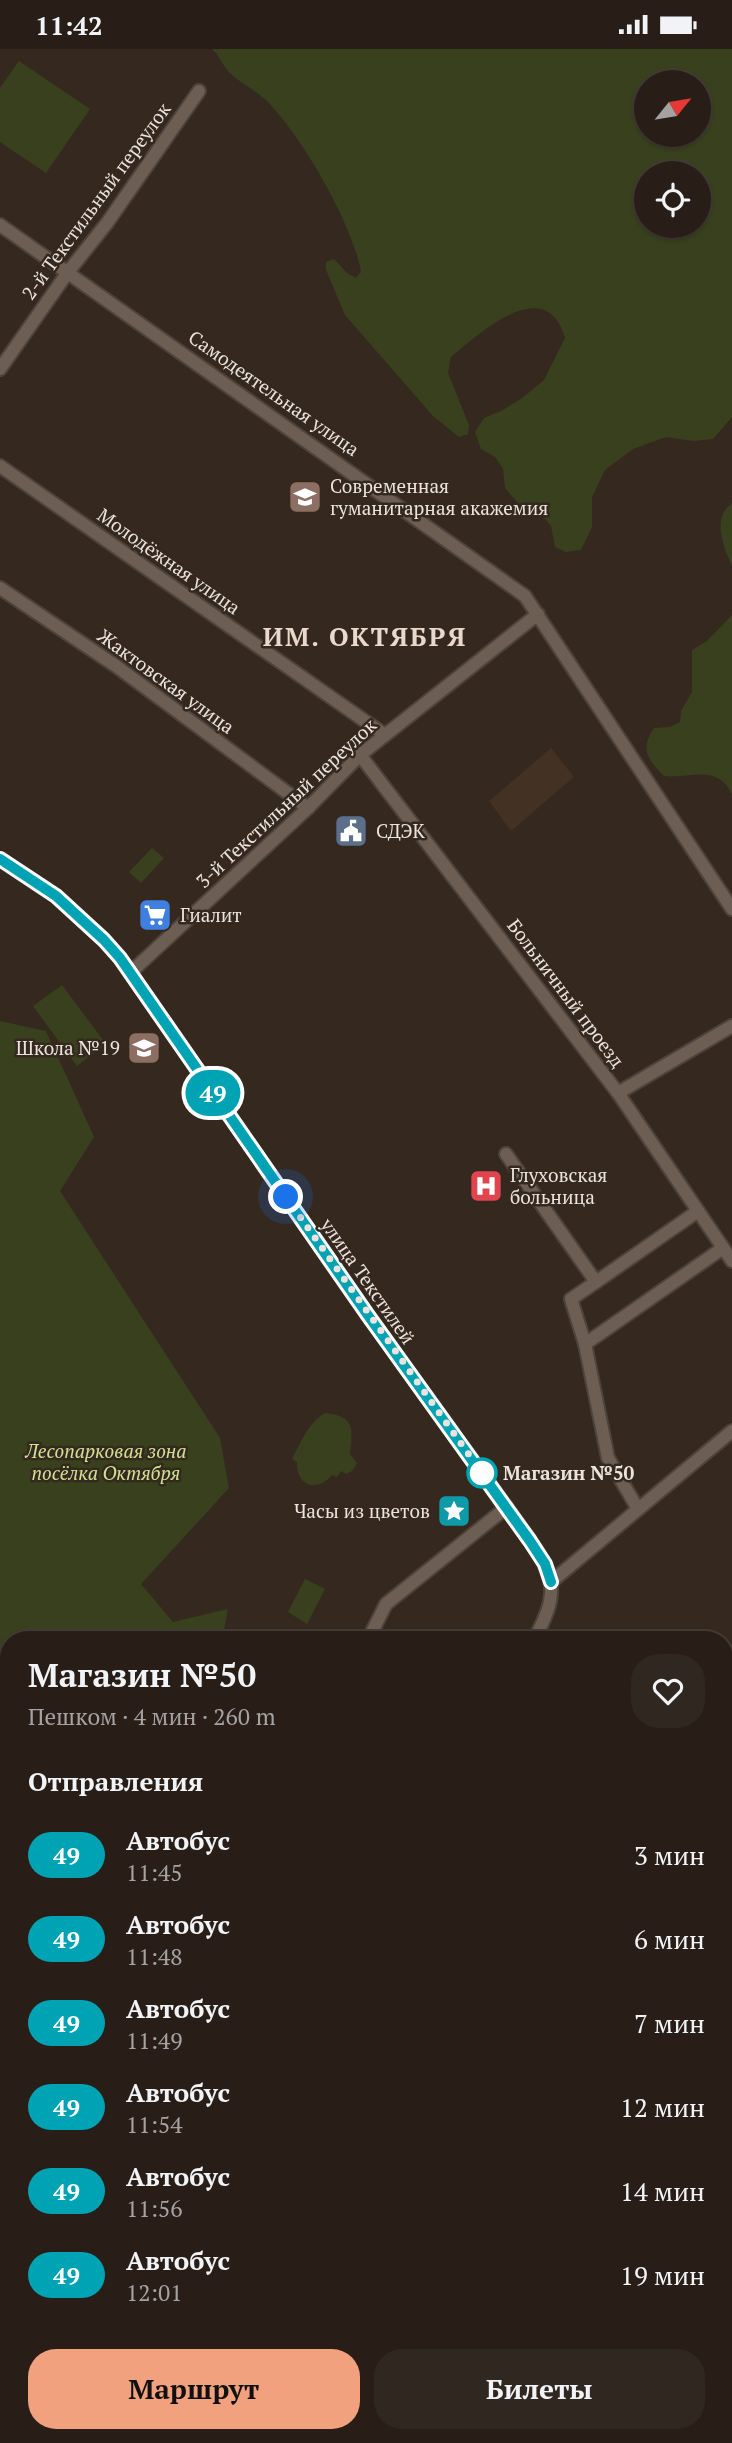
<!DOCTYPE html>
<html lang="ru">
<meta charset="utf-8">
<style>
body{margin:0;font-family:"PT Serif",serif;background:#302720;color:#f1f3f6;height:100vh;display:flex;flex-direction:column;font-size:26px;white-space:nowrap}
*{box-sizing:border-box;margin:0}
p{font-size:23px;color:#a5a2a1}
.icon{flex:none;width:38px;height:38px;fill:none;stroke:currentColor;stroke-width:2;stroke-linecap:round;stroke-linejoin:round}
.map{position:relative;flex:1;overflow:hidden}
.sheet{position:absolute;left:0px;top:1582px;width:733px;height:812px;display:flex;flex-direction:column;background:#281e17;border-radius:28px 28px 0 0;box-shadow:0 2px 5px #0004,0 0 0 2px #443c36}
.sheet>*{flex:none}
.badge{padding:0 14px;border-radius:23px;font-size:24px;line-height:46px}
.needle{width:46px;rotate:60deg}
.buttons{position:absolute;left:634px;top:21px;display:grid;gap:14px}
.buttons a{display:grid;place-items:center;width:77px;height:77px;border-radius:50%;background:#281e17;box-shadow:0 2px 5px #0004,0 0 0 2px #443c36;font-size:35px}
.you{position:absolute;width:35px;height:35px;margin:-18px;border:5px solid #fff;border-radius:50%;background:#1a73e8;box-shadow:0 0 0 10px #1a73e833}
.map>.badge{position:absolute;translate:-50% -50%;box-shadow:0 0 0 4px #fff}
h2{padding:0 28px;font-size:26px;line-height:63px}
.round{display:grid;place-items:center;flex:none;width:74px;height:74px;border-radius:28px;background:#302720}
.head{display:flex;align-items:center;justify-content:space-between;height:119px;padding:0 28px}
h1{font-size:33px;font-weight:600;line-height:52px}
.cta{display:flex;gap:14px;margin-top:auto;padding:14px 28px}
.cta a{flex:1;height:80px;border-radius:28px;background:#f2a17e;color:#111;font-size:28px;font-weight:600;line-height:80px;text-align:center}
.cta a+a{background:#302720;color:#f1f3f6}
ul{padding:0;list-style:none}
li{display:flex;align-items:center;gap:21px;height:84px;padding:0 28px}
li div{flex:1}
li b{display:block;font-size:26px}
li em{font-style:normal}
li .badge{min-width:77px;font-weight:700;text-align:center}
.status{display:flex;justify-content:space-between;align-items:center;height:49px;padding:0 35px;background:#281e17;direction:ltr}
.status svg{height:19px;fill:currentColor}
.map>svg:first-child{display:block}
</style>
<div class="status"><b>11:42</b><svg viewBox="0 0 49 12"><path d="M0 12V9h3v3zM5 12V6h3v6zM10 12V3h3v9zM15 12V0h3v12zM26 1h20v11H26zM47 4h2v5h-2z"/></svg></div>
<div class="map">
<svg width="732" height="2394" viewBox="0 0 732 2394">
<rect width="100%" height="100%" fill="#35281f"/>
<!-- built -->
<g fill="#433123">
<polygon points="551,699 574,728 511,782 489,752"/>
<polygon points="0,1647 9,1648 9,1848 0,1847"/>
<polygon points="0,2128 9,2129 9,2385 88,2385 87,2394 36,2394 0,2389"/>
</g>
<!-- green -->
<g fill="#38401d" fill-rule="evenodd">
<path d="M 212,0 L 732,0 L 732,368 L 713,390 L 693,392 L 666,388 L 633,400 L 605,421 L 592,448 L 592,478 L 581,501 L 566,503 L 555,498 L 551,477 L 541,465 L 518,454 L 505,439 L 503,420 L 495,408 L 481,400 L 475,383 L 484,369 L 501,362 L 521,350 L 544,331 L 565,289 C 546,223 480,284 451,308 L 448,324 L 469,376 L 468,385 L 459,388 L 433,367 L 345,266 L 326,221 L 326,213 L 334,210 L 347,224 L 356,229 L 361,223 C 353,175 301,86 266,51 C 254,40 238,33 228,22 C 222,15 219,6 212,0 ZM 646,33 L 698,33 L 698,86 L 646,86 ZM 646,124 L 698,124 L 698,177 L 646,177 Z"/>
<polygon points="19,12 90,60 46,124 0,93 0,39"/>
<path d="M 732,454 L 732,517 C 724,498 711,470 732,454 Z"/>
<path d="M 732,566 L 732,745 C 717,714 690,730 664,727 C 647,710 640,700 654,679 L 670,678 L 680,673 L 681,662 L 692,643 L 692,601 L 707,592 Z"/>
<polygon points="152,799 164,809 141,834 129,823"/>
<polygon points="62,936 106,995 77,1017 33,957"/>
<polygon points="0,972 46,982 94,1088 60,1142 220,1389 229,1439 141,1535 173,1573 228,1560 222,1591 9,1591 9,1675 0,1675"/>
<path d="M 325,1364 C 355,1367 353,1380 350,1405 L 357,1414 L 352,1422 L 346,1425 L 341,1422 L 337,1428 L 332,1426 C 317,1444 296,1437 297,1413 L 292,1410 C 301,1393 308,1374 325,1364 Z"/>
<polygon points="305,1530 325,1540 307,1575 288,1563"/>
<polygon points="732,1648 732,1739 725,1729 724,1658"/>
<polygon points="732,1833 732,2237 724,2233 724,1839"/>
<polygon points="725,2250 732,2254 732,2394 358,2394 380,2385 724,2385"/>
</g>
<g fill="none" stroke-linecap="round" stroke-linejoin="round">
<defs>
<g id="minor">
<polyline points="0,176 525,547 732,860"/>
<polyline points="0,320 68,223 107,174 199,42"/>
<polyline points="0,417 385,686"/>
<polyline points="0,539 116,617 308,759"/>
<polyline points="360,706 618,1044 732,1212"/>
<path d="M 0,810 L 56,847 L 104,891 L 120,909 L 367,1265 L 530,1491 C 558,1533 557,1547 534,1591"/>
<polyline points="130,924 308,759 360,706 538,565"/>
<polyline points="618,1044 732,977"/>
<polyline points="506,1105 596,1233 698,1162"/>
<polyline points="585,1295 571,1250 596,1233"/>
<polyline points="638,1460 608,1409 585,1295 723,1199"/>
<polyline points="551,1533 732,1382"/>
<polyline points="368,1591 386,1555 507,1458"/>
<polyline points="0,2039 9,2040"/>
<polyline points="724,2241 732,2244"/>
<polyline points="130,2394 135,2385"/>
<polyline points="295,2394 300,2385"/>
</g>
</defs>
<!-- minor casing -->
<use href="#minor" stroke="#4e433b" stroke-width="16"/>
<!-- minor -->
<use href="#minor" stroke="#6c5e53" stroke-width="12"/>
</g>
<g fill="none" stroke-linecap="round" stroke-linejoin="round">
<defs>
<polyline id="line" points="0,810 56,847 104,891 120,909 367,1265 530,1492 545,1515 551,1533"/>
</defs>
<!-- line casing -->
<use href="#line" stroke="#fff" stroke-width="16"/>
<!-- line -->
<use href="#line" stroke="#00a3b4" stroke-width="10"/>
<!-- walk -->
<polyline stroke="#ebe3dc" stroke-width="7" stroke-dasharray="0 12.6" points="286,1148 482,1424"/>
</g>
<!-- icons -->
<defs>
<symbol id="university-square" viewBox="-11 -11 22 22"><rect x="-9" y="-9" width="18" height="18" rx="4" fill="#8d6e63" stroke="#35281f"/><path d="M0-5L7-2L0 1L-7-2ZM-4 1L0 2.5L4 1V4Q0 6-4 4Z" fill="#fff"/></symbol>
<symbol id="civic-square" viewBox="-11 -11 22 22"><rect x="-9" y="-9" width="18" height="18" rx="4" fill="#5c6f8a" stroke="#35281f"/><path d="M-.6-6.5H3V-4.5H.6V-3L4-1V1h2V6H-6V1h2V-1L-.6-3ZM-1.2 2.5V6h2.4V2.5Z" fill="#fff"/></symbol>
<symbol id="supermarket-square" viewBox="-11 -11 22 22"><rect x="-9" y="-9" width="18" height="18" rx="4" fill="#3f7fe0" stroke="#35281f"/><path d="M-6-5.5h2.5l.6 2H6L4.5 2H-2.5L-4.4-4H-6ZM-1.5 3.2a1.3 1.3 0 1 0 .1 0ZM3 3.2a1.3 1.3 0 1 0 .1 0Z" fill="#fff"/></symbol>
<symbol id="school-square" viewBox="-11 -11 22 22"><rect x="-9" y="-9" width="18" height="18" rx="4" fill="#8d6e63" stroke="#35281f"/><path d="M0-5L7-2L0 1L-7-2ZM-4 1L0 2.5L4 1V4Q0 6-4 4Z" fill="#fff"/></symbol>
<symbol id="hospital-square" viewBox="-11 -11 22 22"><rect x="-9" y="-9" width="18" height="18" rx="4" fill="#e0444e" stroke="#35281f"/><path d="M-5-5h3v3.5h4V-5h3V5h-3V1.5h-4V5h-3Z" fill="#fff"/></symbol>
<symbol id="sight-square" viewBox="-11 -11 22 22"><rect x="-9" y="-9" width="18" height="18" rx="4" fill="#0f9aa8" stroke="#35281f"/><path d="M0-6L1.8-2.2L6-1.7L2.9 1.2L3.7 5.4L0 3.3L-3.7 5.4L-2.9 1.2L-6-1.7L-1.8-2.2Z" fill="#fff"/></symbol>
</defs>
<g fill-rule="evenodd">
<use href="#university-square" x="286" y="429" width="38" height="38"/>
<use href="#civic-square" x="332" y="763" width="38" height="38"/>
<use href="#supermarket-square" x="136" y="847" width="38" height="38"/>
<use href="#school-square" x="125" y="980" width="38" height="38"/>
<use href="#hospital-square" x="467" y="1118" width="38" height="38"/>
<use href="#sight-square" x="435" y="1443" width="38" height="38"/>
</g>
<!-- markers -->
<circle fill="#fff" stroke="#00a3b4" stroke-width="3.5" cx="482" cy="1424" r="14"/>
<g text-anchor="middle" stroke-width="5" stroke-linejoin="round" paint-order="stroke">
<!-- street labels -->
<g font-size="19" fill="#ebe3dc" stroke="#35281f">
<text transform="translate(96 152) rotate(-54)" y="7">2-й Текстильный переулок</text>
<text transform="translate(274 344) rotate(35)" y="7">Самодеятельная улица</text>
<text transform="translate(169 512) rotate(35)" y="7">Молодёжная улица</text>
<text transform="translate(166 632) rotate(36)" y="7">Жактовская улица</text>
<text transform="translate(286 754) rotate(-43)" y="7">3-й Текстильный переулок</text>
<text transform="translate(566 944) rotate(53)" y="7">Больничный проезд</text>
<text transform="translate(368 1232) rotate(55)" y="7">улица Текстилей</text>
</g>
<!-- poi labels -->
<g font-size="19" fill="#ebe3dc" stroke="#35281f" text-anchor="start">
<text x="330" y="444">Современная<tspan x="330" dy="22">гуманитарная акажемия</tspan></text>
<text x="376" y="789">СДЭК</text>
<text x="180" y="873">Гиалит</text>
<text x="120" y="1006" text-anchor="end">Школа №19</text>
<text x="510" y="1133">Глуховская<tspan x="510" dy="22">больница</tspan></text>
<text x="430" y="1469" text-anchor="end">Часы из цветов</text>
</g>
<!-- park labels -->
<g font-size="19" font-style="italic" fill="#cfe292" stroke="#35281f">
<text x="106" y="1409">Лесопарковая зона<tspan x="106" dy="22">посёлка Октября</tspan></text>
</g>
<!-- stop labels -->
<g font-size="19" font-weight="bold" fill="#ebe3dc" stroke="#35281f" text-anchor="start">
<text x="503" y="1431">Магазин №50</text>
</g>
<!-- district labels -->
<g font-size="26" font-weight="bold" letter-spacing="2" fill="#e9d9cc" stroke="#35281f">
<text x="365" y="597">ИМ. ОКТЯБРЯ</text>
</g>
</g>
</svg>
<div class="buttons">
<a><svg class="needle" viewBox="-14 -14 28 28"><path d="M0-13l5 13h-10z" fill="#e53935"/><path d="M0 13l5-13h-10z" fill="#a5a2a1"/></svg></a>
<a><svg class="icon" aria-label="locate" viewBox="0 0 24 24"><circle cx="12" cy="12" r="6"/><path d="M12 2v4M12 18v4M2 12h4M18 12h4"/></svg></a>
</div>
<div class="you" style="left:286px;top:1148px"></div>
<b class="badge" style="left:213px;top:1044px;background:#00a3b4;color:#fff">49</b>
<section class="sheet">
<div class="head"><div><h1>Магазин №50</h1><p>Пешком · 4 мин · 260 m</p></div><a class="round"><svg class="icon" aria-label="heart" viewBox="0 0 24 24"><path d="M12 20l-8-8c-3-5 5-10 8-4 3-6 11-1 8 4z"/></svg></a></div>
<h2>Отправления</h2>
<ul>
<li><span class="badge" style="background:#00a3b4;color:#fff">49</span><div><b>Автобус</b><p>11:45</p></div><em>3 мин</em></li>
<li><span class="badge" style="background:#00a3b4;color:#fff">49</span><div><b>Автобус</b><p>11:48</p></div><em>6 мин</em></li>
<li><span class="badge" style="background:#00a3b4;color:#fff">49</span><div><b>Автобус</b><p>11:49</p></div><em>7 мин</em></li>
<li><span class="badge" style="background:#00a3b4;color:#fff">49</span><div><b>Автобус</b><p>11:54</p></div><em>12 мин</em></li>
<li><span class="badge" style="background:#00a3b4;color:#fff">49</span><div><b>Автобус</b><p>11:56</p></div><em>14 мин</em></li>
<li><span class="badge" style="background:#00a3b4;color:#fff">49</span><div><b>Автобус</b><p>12:01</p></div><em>19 мин</em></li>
</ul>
<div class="cta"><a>Маршрут</a><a>Билеты</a></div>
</section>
</div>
